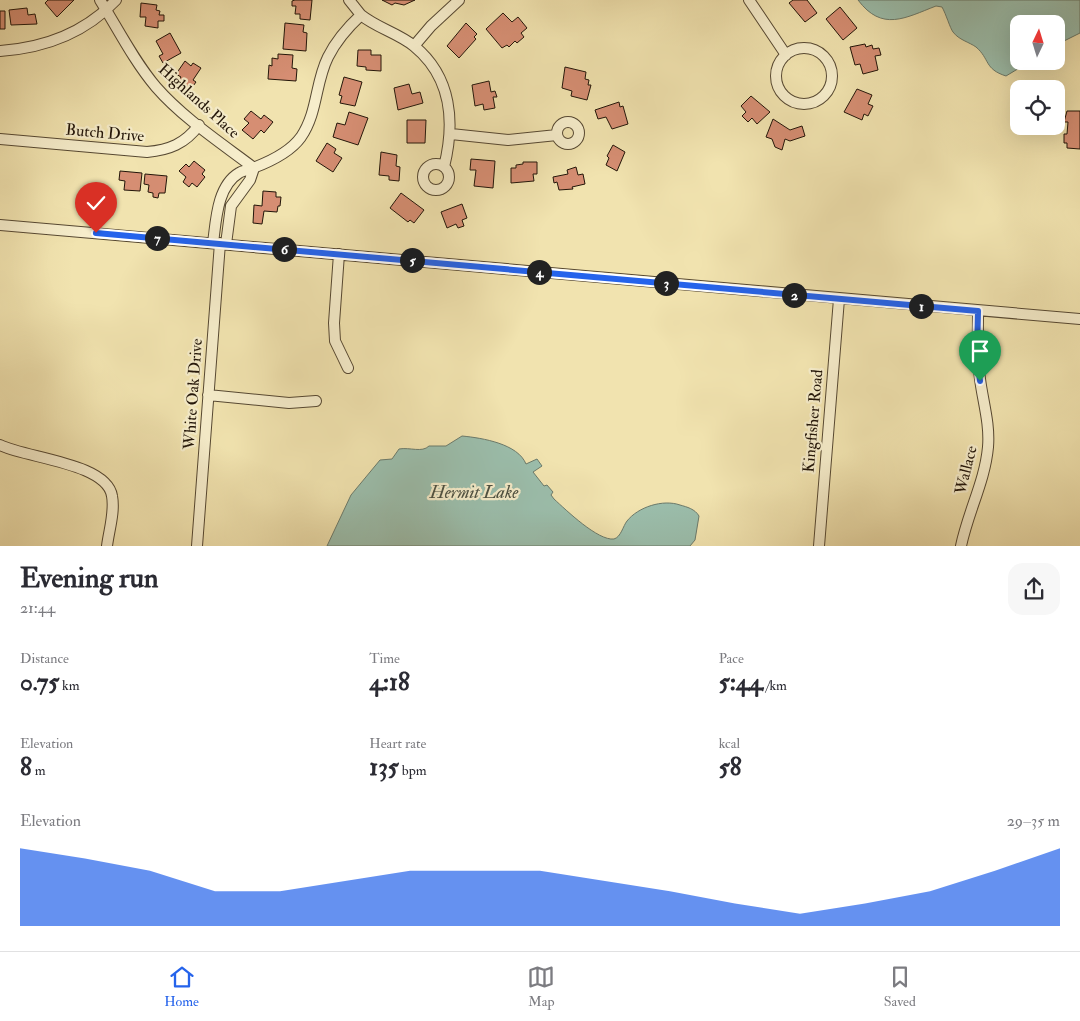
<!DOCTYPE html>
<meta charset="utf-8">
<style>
body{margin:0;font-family:"IM FELL Double Pica",serif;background:#f7f7f7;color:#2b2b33;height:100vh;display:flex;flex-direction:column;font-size:19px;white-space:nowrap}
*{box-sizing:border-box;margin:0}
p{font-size:16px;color:#7c7c81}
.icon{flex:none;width:28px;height:28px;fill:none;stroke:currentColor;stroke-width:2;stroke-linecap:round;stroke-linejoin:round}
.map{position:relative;height:546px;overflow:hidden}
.side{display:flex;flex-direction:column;background:#fff;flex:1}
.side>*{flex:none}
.needle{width:32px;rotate:4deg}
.tools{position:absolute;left:1010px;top:15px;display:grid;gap:10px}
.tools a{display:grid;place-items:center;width:55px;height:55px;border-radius:10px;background:#fff;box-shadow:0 5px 20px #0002;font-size:25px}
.pin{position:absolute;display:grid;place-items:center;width:42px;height:42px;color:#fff;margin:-51px -21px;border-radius:50% 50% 50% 0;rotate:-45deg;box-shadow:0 0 5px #0007}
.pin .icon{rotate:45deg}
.km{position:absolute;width:25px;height:25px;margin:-12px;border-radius:50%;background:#222;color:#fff;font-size:14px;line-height:25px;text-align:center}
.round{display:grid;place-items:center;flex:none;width:52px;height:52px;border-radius:15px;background:#f7f7f7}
.headline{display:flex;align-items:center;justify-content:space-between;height:85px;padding:0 20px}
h1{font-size:28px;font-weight:800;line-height:38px}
.stats{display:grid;grid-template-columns:repeat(3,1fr);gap:8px;height:85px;padding:5px 20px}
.stats div{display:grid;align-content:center}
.stats b{font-size:25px;font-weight:800}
.stats small{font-size:14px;font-weight:400}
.stats p{font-size:14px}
.chart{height:140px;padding:10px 20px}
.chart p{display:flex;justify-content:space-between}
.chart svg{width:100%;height:90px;margin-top:5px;fill:#2563eb;opacity:.7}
.dock{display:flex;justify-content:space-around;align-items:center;height:70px;border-top:1px solid #e1e1e2;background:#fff;font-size:14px;color:#7c7c81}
.dock a{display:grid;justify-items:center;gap:2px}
.dock .active{color:#2563eb}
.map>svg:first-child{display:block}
</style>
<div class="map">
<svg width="1080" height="546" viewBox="0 0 1080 546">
<rect width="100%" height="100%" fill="#f1e3af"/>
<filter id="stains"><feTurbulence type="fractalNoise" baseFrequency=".004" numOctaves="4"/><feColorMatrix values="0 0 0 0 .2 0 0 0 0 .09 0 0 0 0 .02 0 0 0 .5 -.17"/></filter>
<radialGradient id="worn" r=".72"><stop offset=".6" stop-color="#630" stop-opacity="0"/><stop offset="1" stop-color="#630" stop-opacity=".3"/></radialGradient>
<path fill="#9bbeac" stroke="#6b7a6b" d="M858 0H1080V33L1056 45V24H1019V61H1031L1006 76C984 69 990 59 976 47 969 42 959 40 953 32 950 28 946 14 942 7L936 6C905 18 882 32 858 0Z
M462 436C483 438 518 444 526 464L537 459 542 466 533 472 544 486 547 485 553 492 551 495 554 499C566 510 598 541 614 539 621 537 623 526 627 521 638 507 663 499 680 505 687 507 695 509 699 516L695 540 690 546H327L351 495 380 460 392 459 399 449C410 447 422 453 429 446H446Z"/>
<path fill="#d68e73" stroke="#221509" d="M48 0H74L57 17 45 3Z
M295 0H312L310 20 300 19V14H295L296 6H292V1Z
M382 0H415L404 5 395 3 392 5Z
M793 0H807L817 13 805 22 789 3Z
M141 3 157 5 156 10 160 11 159 15H164V21H158V28L145 26 146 17H140Z
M840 7 857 28 843 40 826 19Z
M27 8 28 15 35 14 37 24 11 25 9 10Z
M0 11H5V29H0Z
M503 13 512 22 518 17 527 28 521 33 524 37 517 43 515 41 509 47 507 45 502 48 486 29Z
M285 23 304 25 303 32 307 33 306 51 283 49Z
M466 23 477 34 474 37 476 39 459 58 447 46Z
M170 33 181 53 163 63 159 56 163 54 156 41Z
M865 44 866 47 872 45 873 49 879 48 881 55 875 56 878 70 863 74 860 64 855 65 850 47Z
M358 50H371V55H381V71L366 70V67L357 66Z
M278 54 293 55 292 68 297 69 296 81 268 79 269 65 272 66V58L278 59Z
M185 61 191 66 193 63 201 68 193 80 196 82 191 89 179 80 181 77 176 74Z
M565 67 586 72 585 79 589 80 588 85H591L587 100 571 96 572 91 562 88Z
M344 77 362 82 355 106 340 103 342 96 339 95Z
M489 81 491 92 495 91 497 97H493L495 108 484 110 483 104 475 106 472 85Z
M409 84 412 94 420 92 423 103 398 110 394 88Z
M857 89 872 95 868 104 873 106 868 116 864 114 862 120 844 112Z
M751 96 770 112 757 124 752 118 748 122 742 116 746 112 741 106Z
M619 102 620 107 623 106 628 124 612 129 606 117 598 119 595 110Z
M251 111 261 119 264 115 273 122 264 133 261 130 253 139 242 130 249 123 244 119Z
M1067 111H1080V149L1067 148V143H1064V134H1067L1068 122H1064Z
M349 112 368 118 358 145 333 137 337 123 345 125Z
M773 119 790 130 802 126 805 136 790 141 785 139 782 150 775 147 772 139 766 137Z
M407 120H426L425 143H407Z
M327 143 336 149 334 153 342 158 333 172 316 161Z
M613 145 625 152 617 171 606 165 609 158 607 156Z
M381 152 397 155 396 166 400 167 399 181 389 180V176L379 175Z
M471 159 495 161 493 188 474 186 476 170H470Z
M194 161 205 170 202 174 205 177 197 187 192 183 189 187 183 182 186 177 179 171 186 164 189 167Z
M523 162H537V174H533L534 181 511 183V168H516V165L523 164Z
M576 167 578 175 583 174 585 184 572 187 573 189 559 190 557 182 554 183 553 177 568 174 567 170Z
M120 171 142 173 140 191 124 190 125 181 119 180Z
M145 174 167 176 165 193H159L158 198 153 197V193L148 192 149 185 144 184Z
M263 191 276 192V197H281L280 206H278L277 212 264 211 262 224 253 223 254 205 262 206Z
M401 193 424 210 414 223 410 220 408 222 390 208Z
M462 204 467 218 462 220 464 226 458 228 456 224 447 228 441 212Z"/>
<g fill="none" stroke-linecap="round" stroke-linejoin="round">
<defs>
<path id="minor" d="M100 0C118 29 134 61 156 87 183 118 221 143 254 168
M749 0 786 55
M361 15C377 28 398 33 414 46 452 77 455 123 444 167
M414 46 431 26 459 0
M776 76a28 28 0 1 1 56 0a28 28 0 1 1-56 0Z
M0 51C44 48 85 33 116 0
M557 133a11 11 0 1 1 22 0a11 11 0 1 1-22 0Z
M451 134 508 140 557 135
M0 139 147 152C169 150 185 144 199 125
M423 177a13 13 0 1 1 26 0a13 13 0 1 1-26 0Z
M0 225 1080 319
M213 243C216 221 217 186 239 173 243 170 249 170 253 168 269 162 291 151 301 137 318 112 315 83 328 57 336 41 348 27 361 15L349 0
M226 244 231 206 250 180 254 168
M339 254 334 323 335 341 348 368
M208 395 289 403 316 401
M0 445C26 458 107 463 112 496 115 512 109 530 107 546
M197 546 220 243
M819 546 839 299
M961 546C968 512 985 481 988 447 990 424 983 402 980 379 977 356 978 334 978 311"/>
</defs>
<use href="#minor" stroke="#564832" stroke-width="12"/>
<use href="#minor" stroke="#f6edcb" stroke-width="10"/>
</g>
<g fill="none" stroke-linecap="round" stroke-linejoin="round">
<defs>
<path id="route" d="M96 233 978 311 977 356 980 381"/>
</defs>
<use href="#route" stroke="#fff" stroke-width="10"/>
<use href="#route" stroke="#2563eb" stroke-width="6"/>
</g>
<g text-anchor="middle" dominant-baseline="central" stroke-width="4.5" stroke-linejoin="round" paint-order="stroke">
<g font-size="16" fill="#221509" stroke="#f6edcb">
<text transform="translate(199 101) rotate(42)">Highlands Place</text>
<text transform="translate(105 133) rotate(5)">Butch Drive</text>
<text transform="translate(193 394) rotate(-86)">White Oak Drive</text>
<text transform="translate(813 421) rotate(-85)">Kingfisher Road</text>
<text transform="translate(966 470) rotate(-76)">Wallace</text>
</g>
<g font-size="18" font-style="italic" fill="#4c5042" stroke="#f6edcb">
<text x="474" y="492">Hermit Lake</text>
</g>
</g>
<rect width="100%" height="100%" filter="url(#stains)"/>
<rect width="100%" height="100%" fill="url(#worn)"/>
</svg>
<div class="tools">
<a><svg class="needle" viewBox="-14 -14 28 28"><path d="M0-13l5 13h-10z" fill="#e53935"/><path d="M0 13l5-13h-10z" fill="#7c7c81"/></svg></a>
<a><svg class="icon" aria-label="locate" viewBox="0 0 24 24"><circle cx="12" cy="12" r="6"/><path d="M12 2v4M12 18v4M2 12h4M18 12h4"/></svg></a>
</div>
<div class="pin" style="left:980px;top:381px;background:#1e9e55"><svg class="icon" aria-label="arrive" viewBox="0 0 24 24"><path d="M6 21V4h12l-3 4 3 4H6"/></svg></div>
<div class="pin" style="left:96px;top:233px;background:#d93025"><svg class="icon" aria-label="check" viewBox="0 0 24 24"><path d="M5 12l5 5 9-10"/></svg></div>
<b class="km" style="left:921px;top:306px">1</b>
<b class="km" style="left:794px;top:295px">2</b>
<b class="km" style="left:666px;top:283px">3</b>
<b class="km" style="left:539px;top:272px">4</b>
<b class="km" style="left:412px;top:260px">5</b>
<b class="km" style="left:284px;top:249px">6</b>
<b class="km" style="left:157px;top:238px">7</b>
</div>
<section class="side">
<div class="headline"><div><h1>Evening run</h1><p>21:44</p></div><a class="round"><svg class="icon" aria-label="share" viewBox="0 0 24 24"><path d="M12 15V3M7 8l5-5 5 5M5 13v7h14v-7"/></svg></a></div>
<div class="stats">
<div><p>Distance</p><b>0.75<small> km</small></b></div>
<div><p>Time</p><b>4:18</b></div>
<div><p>Pace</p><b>5:44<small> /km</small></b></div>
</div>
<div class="stats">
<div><p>Elevation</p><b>8<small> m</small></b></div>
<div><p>Heart rate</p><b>135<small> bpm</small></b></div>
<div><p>kcal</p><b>58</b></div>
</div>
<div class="chart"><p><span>Elevation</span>29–35 m</p>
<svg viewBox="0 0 160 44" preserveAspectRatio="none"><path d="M0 44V6L10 11L20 17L30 27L40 27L50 22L60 17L70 17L80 17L90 22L100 27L110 33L120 38L130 33L140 27L150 17L160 6V44z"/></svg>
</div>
</section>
<nav class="dock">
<a class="active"><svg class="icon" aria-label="home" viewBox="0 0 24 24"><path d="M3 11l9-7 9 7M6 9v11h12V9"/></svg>Home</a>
<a><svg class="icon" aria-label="map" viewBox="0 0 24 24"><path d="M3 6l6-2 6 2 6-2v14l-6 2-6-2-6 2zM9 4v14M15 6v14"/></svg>Map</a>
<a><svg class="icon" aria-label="saved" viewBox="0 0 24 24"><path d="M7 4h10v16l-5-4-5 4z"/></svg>Saved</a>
</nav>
